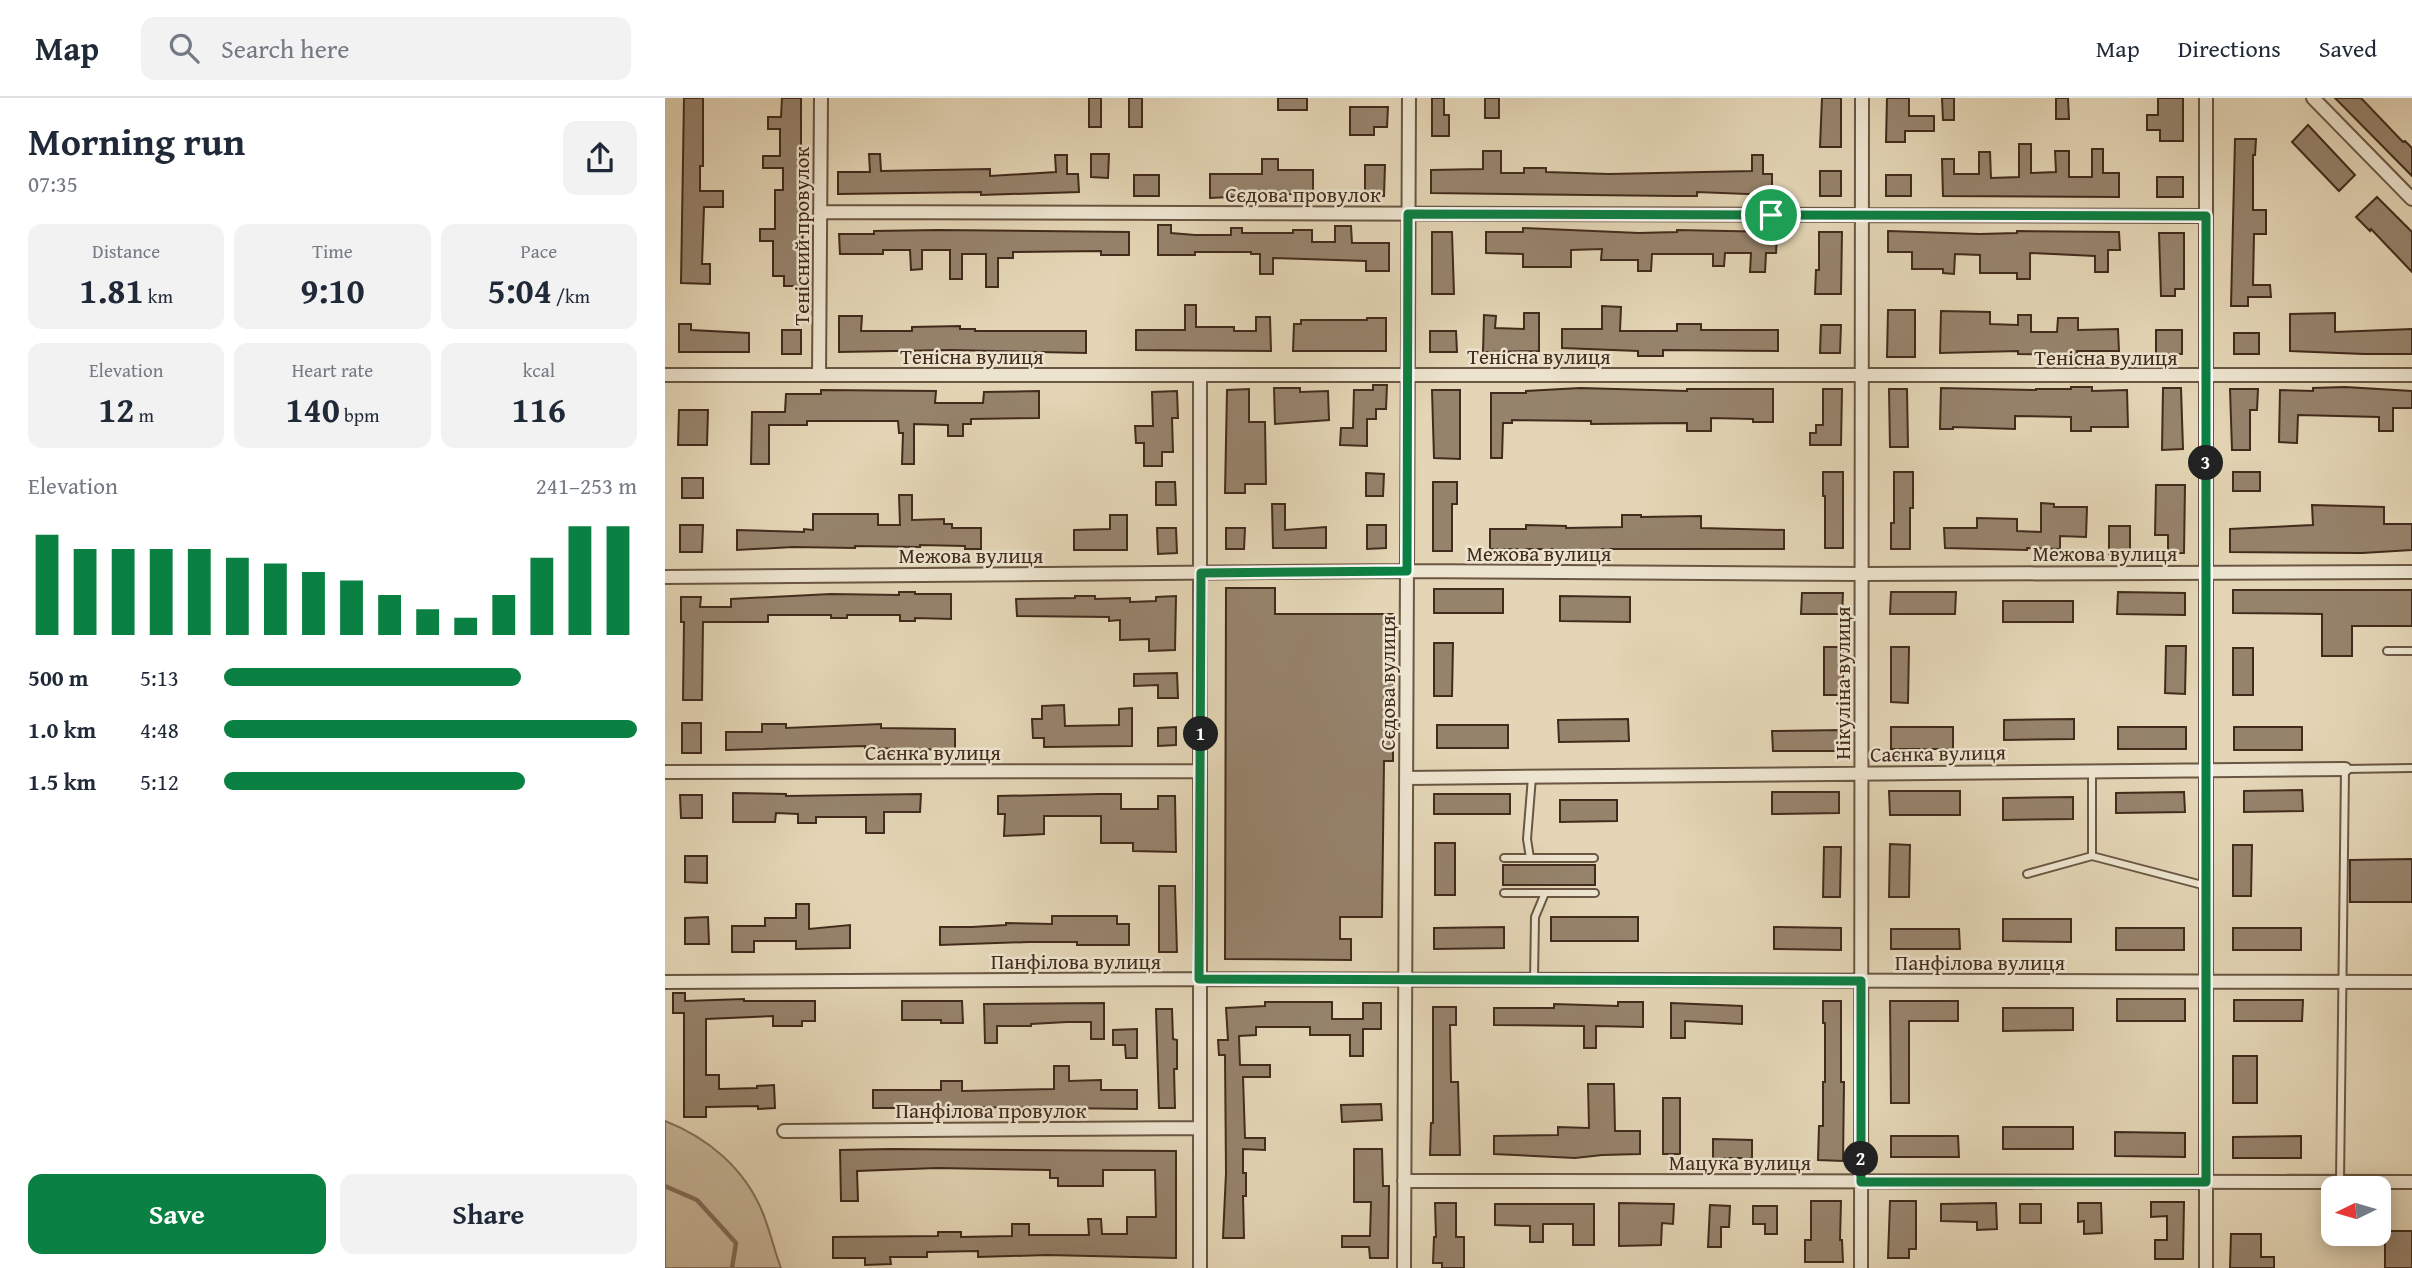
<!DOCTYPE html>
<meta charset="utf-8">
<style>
body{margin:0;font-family:"Gentium Book Plus",serif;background:#f2f2f3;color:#1f2937;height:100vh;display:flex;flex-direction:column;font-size:26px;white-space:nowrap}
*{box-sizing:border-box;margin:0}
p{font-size:23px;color:#747a83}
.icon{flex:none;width:38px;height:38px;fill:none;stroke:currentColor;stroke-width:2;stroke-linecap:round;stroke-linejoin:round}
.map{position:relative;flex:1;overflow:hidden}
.side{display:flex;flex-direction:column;background:#fff;width:665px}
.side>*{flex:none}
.needle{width:46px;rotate:265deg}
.controls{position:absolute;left:1656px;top:1078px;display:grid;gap:14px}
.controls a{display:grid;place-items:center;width:70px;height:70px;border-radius:14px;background:#fff;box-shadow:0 4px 18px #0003;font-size:35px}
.pin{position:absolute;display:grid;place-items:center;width:60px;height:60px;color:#fff;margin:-30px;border:4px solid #fff;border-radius:50%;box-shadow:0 2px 7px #0007}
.km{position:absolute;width:35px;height:35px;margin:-18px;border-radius:50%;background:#222;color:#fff;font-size:19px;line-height:35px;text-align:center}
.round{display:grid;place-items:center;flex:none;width:74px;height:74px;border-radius:14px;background:#f2f2f3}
.headline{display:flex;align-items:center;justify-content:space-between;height:119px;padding:0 28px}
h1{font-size:38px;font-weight:600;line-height:52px}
.figures{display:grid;grid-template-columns:repeat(3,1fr);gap:10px;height:119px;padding:7px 28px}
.figures div{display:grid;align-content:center;border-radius:14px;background:#f2f2f3;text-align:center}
.figures b{font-size:35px;font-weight:600}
.figures small{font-size:19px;font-weight:400}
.figures p{font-size:19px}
.chart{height:196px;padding:14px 28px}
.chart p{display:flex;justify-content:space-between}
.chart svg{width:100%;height:126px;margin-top:7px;stroke:#0b8043;stroke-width:6}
.primary-button{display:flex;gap:14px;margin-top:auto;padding:14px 28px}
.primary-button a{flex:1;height:80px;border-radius:14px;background:#0b8043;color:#fff;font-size:28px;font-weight:600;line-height:80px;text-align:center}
.primary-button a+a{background:#f2f2f3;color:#1f2937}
ul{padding:0 28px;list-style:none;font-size:23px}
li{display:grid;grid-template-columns:112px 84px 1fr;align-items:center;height:52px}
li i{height:18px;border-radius:9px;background:#0b8043}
header{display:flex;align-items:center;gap:42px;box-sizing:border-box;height:98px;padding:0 35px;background:#fff;border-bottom:2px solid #e0e1e3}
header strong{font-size:33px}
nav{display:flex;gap:38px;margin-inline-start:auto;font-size:24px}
.search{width:490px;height:63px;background:#f2f2f3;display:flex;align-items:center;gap:18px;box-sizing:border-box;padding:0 24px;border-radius:14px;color:#747a83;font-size:26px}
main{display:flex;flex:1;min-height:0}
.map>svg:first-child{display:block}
</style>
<header>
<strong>Map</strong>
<div class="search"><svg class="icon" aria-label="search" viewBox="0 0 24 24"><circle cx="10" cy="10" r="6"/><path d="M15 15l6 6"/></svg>Search here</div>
<nav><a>Map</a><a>Directions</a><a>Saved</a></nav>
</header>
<main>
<section class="side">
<div class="headline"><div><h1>Morning run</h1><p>07:35</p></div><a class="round"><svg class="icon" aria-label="share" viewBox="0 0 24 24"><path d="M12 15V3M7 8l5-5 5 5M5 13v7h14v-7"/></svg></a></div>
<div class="figures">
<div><p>Distance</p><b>1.81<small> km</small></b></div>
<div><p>Time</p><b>9:10</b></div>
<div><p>Pace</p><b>5:04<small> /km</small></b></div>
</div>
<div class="figures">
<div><p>Elevation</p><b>12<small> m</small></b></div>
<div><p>Heart rate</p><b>140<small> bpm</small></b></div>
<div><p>kcal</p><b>116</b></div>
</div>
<div class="chart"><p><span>Elevation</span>241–253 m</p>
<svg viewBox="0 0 160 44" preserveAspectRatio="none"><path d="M5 44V9M15 44V14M25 44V14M35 44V14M45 44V14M55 44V17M65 44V19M75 44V22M85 44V25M95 44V30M105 44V35M115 44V38M125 44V30M135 44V17M145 44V6M155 44V6"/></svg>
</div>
<ul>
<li><b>500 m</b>5:13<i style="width:72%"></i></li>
<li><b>1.0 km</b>4:48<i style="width:100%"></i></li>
<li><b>1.5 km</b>5:12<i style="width:73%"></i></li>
</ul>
<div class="primary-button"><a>Save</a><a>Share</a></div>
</section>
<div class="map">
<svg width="1747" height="1170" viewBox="0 0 1747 1170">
<rect width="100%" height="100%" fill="#e3d5b5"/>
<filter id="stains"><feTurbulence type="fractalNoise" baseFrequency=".00286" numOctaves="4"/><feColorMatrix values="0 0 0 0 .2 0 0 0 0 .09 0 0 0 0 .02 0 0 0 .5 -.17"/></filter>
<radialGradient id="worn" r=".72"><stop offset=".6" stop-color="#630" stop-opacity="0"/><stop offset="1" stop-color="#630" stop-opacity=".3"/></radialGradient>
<path fill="#c8b89b" stroke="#85725c" stroke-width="2" d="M0 1023C43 1040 79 1070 97 1113 105 1132 109 1152 116 1170H0Z"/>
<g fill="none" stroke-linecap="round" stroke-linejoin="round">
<path stroke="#826e59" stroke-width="4.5" d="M0 1088 32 1102 71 1145 67 1170"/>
</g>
<path fill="#96836c" stroke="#422b1c" stroke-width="2" d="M19 0H38V68H35V93H58V109H39L37 166H45V186L16 185Z
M117 0H136V131H138L135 188H119V178H108V143H95V131H110V92H118V70H98V58H115V31H103V19H116Z
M424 0H436V29H424Z
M464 0H477V29H464Z
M613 0H642V12H613Z
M767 0H779V17H784V38H767Z
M820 0H834V20H820Z
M1157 0H1176V49H1155Z
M1222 0H1244V18H1269V33H1240V44H1221Z
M1277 0H1289V22H1278Z
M1391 0H1403L1404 21H1391Z
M1493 0H1518V43H1495V32H1482V17H1493Z
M1670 0H1696L1738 44 1740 43 1747 50V78Z
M685 9H723L722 29H709V37H685Z
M1643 27 1690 77 1674 93 1627 44Z
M1570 41H1591L1590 57H1588V112H1601V136H1589L1588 187H1605L1606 199H1583V208H1566Z
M1354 46H1366V75L1391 74 1390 53H1404V79H1427V51H1438V75H1454V99L1278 98 1277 61H1289V76H1314V54H1325L1326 80 1354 79Z
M818 53H836V75H859V70H881V74L944 76 1087 73V57H1098V76H1107V97L1032 94V98H1010L766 95V72L818 71Z
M204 56H215L216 73 325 71V78L391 74 390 57H402V76H413L414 94 316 97V94L173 96V74H205Z
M426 56H444L443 80 426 79Z
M597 61H613V72H648V95L545 100V76H597Z
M700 67H720L719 98H700Z
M1155 73H1176V98H1155Z
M469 77H494V98H469Z
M1221 77H1246V98H1221Z
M1492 79H1518V99H1492Z
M1712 99 1747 134V174L1706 131 1705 133 1691 119Z
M493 127H506V135L530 137H566V130H577V135H628V132H647V144H670V128H686L687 145H724V173H701V163L608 160V176H595V156H586V154H530V157H493Z
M858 130 974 135 1012 134V132L1112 134 1111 155H1101L1100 174H1085L1086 155H1060L1059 168H1048V156H987L986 173H973V162H936L937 151 906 152V169H858V156L821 155V134H858Z
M273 132 464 134V157H436V153L348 154V160H333V189H321V156H297V181H285V152H257V171L246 172 245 152H218V156H175L174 136H209V133Z
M1223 133 1315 136 1352 135V133L1454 134 1455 152H1443V174H1430V158L1365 155V181H1352V175H1315V157L1290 156 1289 176 1278 175V171H1247V154H1223Z
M767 134H787L789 196H767Z
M1154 134H1177L1176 196H1150L1151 172H1154Z
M1494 135H1519V191H1510V198H1496Z
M520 207H531V229H569V233H591V219H605L606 253 471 252V232H520Z
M937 208 956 209 955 233H1012V226H1036V232H1113V253L998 252V258H973V253L897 250V231H937Z
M1223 212H1250V259H1222Z
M1276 213 1325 214V226L1353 227V217H1366V234H1392L1393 220H1413V232L1453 231 1454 253H1412V257L1353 256V253L1275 255Z
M859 215H874V253L818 254 819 217 831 218 830 230 859 231Z
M1670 215V234L1747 231V256H1699L1625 253V216Z
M174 218H197L196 233H247V229L295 228V231H310V233H421V255L285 252 174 254Z
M702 220H721V253H628L629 226H636V222H702Z
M14 226H26V232L84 235V254H14Z
M1156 227H1176L1175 255H1155Z
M117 232H136V256H117Z
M1491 232H1517V256H1491Z
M765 233H791L792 254H765Z
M1569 235H1594V256H1569Z
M708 287H722L721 311H711V321H702V348L675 347 676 330H688L689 292H708Z
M1406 289H1427V293L1462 292 1463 329H1426V333H1406V319L1350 318V331L1288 329V331H1275L1276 290 1371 292V291H1406Z
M1680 289 1747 293V310H1728V333H1714V319L1633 317 1632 345 1614 344 1615 292 1648 293V290Z
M609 290H635V294L663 293 664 322 610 326Z
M915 290 1022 293V291H1108V324H1088V321L1046 320V333H1022V325L926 326V323L847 322V325H838L837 360H826V295H861V293Z
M1498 290H1516L1518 351 1497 352Z
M584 291V324H600L601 386H580V395H560L562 292Z
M1158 291H1177L1176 347H1145V335H1151V327H1158Z
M1224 291H1242L1243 349H1225Z
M1565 291H1593L1592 312H1585V352H1567Z
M156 292 271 293 270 305H318L319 294 374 293V320L306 321V326H298V338H283V327L249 326V366H237L238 335H234L233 323H142V327H104V366H86L87 314H120L121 296H156Z
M767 292H795V361L769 360Z
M512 293 513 320H507L508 354H497V368H479V345H471L470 328H488L487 294Z
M14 312H43L42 347H13Z
M1158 374H1178V450H1160V398H1158Z
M1229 374H1248V410H1245V451H1226V425H1229Z
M1568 374H1595V393H1568Z
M701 375 719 376 718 398H701Z
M17 380H38V400H17Z
M491 384H510L511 407H491Z
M768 384H792V406H787V453H768Z
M1491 387H1520L1519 455H1503V437H1490Z
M234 397H247V422L279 421V426H287V430H316V451H300V448L255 447V449L190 448V450L128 449 72 452V432L139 434V431L148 432V416H213V427H235Z
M1376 405 1389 406V409H1422L1421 439 1395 438V451L1362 450V452L1280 450 1279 430H1312V420L1352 421V433L1376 434Z
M607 406H620V432L661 429V450H608Z
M1647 407 1719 409V426H1747V452L1697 455 1565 454V431L1648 427Z
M445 417H462V452H409V432L445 431Z
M957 417H976V419L1036 418V430L1119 432V451H825V431H861V427L901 428V430L957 429Z
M15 427H38L37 454H15Z
M702 427H721V450L702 451Z
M1444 428H1465V456H1444Z
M492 430H511L512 455 493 456Z
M561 430H580L579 451H561Z
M561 490H610V516H728V663H719L717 819H675V841H686V862L560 861Z
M769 491H838V515H769Z
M1568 492H1747V528H1687V558H1657V516L1568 515Z
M234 494H250V496H286V521L250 520V523H235V517H182V520H166V517H103V524H38L37 602H18L19 524H16V499H36L35 509H66V501L166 496 234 497Z
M1226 494H1291L1290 516H1225Z
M1453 494 1520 495V517L1452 516Z
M1137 495H1178L1177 516H1136Z
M410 498H430V501L465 500V504L491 503V499L511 498 510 552 484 553V541L455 542V522L444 523V519L352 518 351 501 410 500Z
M895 498 965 499V524L895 523Z
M1338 503H1408V524H1338Z
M769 545H788L787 598H769Z
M1501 548H1521L1520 596 1500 595Z
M1159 549H1178V597H1159Z
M1226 549H1244L1243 605 1226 604Z
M1568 550H1588V597H1568Z
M512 575 513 600H493V587L469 588V576Z
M399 607 400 628 454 627V611L467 610V648L379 649V640H368L367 621H377V608Z
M963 621 964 643 894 644 893 622Z
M1409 621V641L1339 642V622Z
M17 625H36V655H17Z
M97 626H121V630L216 626V630L290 631V652L200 650V648L61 652V634H97Z
M772 627H843V650H772Z
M511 629V647L493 648V630Z
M1226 629H1288V651H1226Z
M1453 629H1521V651H1453Z
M1569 629H1637V652H1569Z
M1176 632 1177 653H1108L1107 633Z
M1637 692 1638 713 1579 714V693Z
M1224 693H1295V717H1225Z
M1107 694H1174V715L1107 716Z
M1519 694 1520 714 1451 715V695Z
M68 695 121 696V698L256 696 255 714H219V735H201V719H151V725H133V716L111 715 110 724H68Z
M435 696H456V711H493V698H510L511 754 468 753V745H436V718H379V736L339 738 340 716H333V698Z
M769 696H845V716H769Z
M15 697H37V720H16Z
M1408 699V721L1338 722V700Z
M895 702H952V723L895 724Z
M770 745H790V797H770Z
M1225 746 1245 747 1244 799H1224Z
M1568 747H1587L1586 798H1568Z
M1159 749H1176L1175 799H1158Z
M20 758H42V785L20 784Z
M1747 761V804H1685V762Z
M838 767H930V787H838Z
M494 788H510L512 854H494Z
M131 806H144V831L185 827V850L131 851V843H89V854H67V828H100V820H131Z
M387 818H452V826H464V847H412V844H364L275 847V829H307L341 827V825L387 826Z
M43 819 44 846H20V820Z
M886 819H973V843H886Z
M1338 821H1406V844L1338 843Z
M839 829V850L769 851V830Z
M1109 829 1176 830V852L1109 851Z
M1451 830H1519V852H1451Z
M1568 830H1636V852H1568Z
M1226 831H1294L1295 851H1226Z
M8 895H20V903L79 901V903H150V923H137V928H108V918L41 921V977H54V991L92 990V988L109 987 110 1010 93 1011V1008L41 1009V1019H19V915H8Z
M1452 901H1520V923H1452Z
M1569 902H1638L1637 923H1569Z
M237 903H297L298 925H276V922H237Z
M1158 903H1176V984H1179L1178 1063 1153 1062 1154 1028H1158V984H1160V925H1158Z
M1225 903H1293V923H1244V1005H1226Z
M600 904H667V921H698V905H716V931H698V958H685V937H645V929H591V937L574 938 575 967H605V979H578L580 1040H600V1052L578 1051V1075H581V1098H578L579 1140H558L561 1075 560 957H554L553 942H563L561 910 600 908Z
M953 904H978V929L931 928V950H919V928L829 927V910H889V906L953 908Z
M439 905V941H426V924H402L366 926V928H332V945H320L319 906Z
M1006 905 1077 908V926L1020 923V940H1006Z
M768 909H791V927H785L786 984H793L795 1057H765L766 1025H768Z
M1338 910H1408V932L1338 933Z
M491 911H507L508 941 512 942V971H509L510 1010H494Z
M472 931V960H461L460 947H448V932Z
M1568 958H1592V1005H1568Z
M389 968H404V983L436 982V992H472V1011L298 1009V1012L276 1013V1010H208V992H276V983H297V993L389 991Z
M923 986H949L950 1033H975V1056L937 1057 910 1060 829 1056V1038L893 1037V1029L924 1030Z
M998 1000H1015V1056H998Z
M716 1006 717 1022 677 1024 676 1007Z
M1338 1029H1408V1051H1338Z
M1450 1034 1520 1035V1059L1450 1058Z
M1226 1038H1293L1294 1059H1226Z
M1636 1038V1060H1568V1039Z
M1048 1041 1087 1042V1060H1048Z
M226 1051 511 1053V1160L382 1157 313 1159V1153L262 1154V1159H225L226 1166 200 1167V1160H168V1139L273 1138V1134H296V1139L347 1138V1126H364V1137H424L423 1121H436L437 1136H462V1119H491L490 1072H438V1088H393V1080H385V1072L272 1070 192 1073 193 1103H176L175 1052Z
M689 1051H717L718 1088H724L723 1160H705L704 1149H677V1138H705L706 1104H689Z
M1146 1103H1176L1175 1142H1177L1178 1164H1140V1142H1146Z
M1225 1103H1251V1151H1244V1160H1223Z
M1486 1104H1519L1518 1161H1490V1142H1502V1118L1486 1119Z
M770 1105H791V1139H799V1170H777V1165H768L769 1139H771Z
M954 1105 1009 1106 1008 1126 997 1125 996 1147 954 1148Z
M1331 1105 1332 1131 1312 1132V1124L1276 1123V1106Z
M1413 1105H1436L1437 1135 1419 1136V1123L1413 1124Z
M830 1106H929V1147H908V1126H878V1144H865V1128L830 1127Z
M1355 1106H1376V1125H1355Z
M1045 1107 1065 1108 1064 1129H1056V1149H1043Z
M1088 1108H1112V1136H1100V1126H1088Z
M1720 1133H1747V1170H1720Z
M1566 1136H1596V1159H1609V1170H1565Z"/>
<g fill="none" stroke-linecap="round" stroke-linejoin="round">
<defs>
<path id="service" d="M1722 553H1747
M1427 758V673
M839 760H929
M865 760 862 741 867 679
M1362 776 1427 758 1541 788
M839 795H930
M869 882 870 819 880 795
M1675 1084 1680 671 1747 670"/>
<path id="minor" d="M1541 0V1170
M1648 0 1747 101
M155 114 1541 118
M0 277H1747
M154 277 156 0
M0 479 742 473 1197 476 1747 474
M0 674 535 673
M741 680 1680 671
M0 884 534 881 1747 884
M119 1033 535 1030
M739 1083 1747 1084
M535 1170V278
M739 1170 744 0
M1196 1170 1197 0"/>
</defs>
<use href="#service" stroke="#6a5642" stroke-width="10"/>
<use href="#minor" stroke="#6a5642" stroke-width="16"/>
<use href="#service" stroke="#ede4cf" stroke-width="6"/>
<use href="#minor" stroke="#ede4cf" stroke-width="12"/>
</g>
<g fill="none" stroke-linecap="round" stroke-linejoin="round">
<defs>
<path id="route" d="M743 116 1541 118V1084H1196V883L534 881 536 475 742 473Z"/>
</defs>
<use href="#route" stroke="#fff" stroke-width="14"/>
<use href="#route" stroke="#0b8043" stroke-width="9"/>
</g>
<g text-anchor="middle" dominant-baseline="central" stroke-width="5" stroke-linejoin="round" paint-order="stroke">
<g font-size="21" fill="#422b1c" stroke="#ede4cf">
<text x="638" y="96">Сєдова провулок</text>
<text transform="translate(136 138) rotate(-90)">Тенісний провулок</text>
<text x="307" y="258">Тенісна вулиця</text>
<text x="874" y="258">Тенісна вулиця</text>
<text x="1441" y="259">Тенісна вулиця</text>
<text x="874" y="455">Межова вулиця</text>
<text x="1440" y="455">Межова вулиця</text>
<text x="306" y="457">Межова вулиця</text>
<text transform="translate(722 585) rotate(-90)">Сєдова вулиця</text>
<text transform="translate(1177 585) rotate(-90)">Нікуліна вулиця</text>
<text x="268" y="654">Саєнка вулиця</text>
<text transform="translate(1273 655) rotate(-1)">Саєнка вулиця</text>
<text x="411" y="863">Панфілова вулиця</text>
<text x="1315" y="864">Панфілова вулиця</text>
<text x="326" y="1012">Панфілова провулок</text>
<text x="1075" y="1064">Мацука вулиця</text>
</g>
</g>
<rect width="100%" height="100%" filter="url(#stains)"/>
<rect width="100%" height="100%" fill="url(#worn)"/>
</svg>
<div class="controls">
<a><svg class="needle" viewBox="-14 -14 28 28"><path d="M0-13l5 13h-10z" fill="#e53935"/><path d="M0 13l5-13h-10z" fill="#747a83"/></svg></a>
</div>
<div class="pin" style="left:1106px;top:117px;background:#1e9e55"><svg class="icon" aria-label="arrive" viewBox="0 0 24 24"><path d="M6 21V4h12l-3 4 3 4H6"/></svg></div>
<b class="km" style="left:536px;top:636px">1</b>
<b class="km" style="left:1196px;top:1061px">2</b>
<b class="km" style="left:1541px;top:365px">3</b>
</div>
</main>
